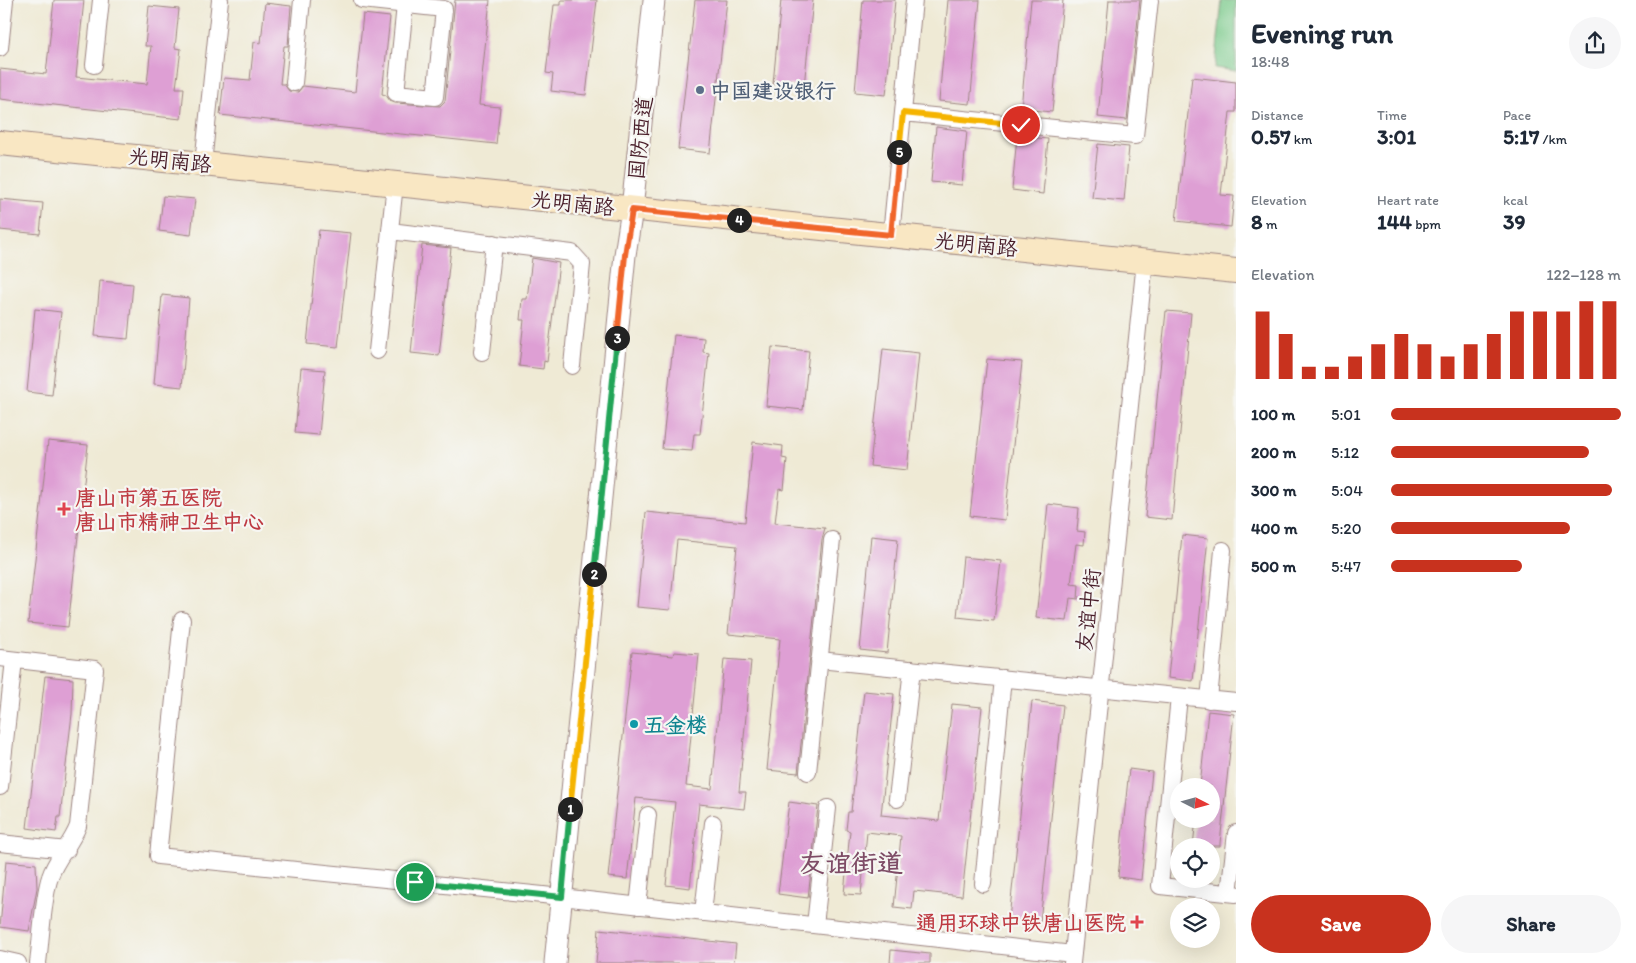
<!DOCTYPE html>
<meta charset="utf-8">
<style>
body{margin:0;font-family:Itim,"LXGW WenKai TC",sans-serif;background:#f6f6f7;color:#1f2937;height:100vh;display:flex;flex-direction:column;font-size:19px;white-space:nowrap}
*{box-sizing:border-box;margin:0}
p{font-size:16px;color:#747a83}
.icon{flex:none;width:28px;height:28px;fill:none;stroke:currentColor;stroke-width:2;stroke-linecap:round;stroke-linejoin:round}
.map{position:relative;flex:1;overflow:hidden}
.details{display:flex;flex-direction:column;background:#fff;width:400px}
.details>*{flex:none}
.needle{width:32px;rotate:96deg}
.fabs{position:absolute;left:1170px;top:778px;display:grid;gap:10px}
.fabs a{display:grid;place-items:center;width:50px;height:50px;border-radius:50%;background:#fff;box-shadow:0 5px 20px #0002;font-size:25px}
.pin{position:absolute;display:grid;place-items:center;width:42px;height:42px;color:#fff;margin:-21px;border:2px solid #fff;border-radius:50%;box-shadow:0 1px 5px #0007}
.km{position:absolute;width:25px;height:25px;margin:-12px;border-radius:50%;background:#222;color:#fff;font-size:14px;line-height:25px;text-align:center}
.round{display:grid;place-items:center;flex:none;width:52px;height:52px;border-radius:26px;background:#f6f6f7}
.head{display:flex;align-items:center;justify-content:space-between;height:85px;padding:0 15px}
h1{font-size:28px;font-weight:700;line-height:38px}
.metrics{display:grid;grid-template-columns:repeat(3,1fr);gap:8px;height:85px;padding:5px 15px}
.metrics div{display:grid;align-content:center}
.metrics b{font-size:21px;font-weight:700}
.metrics small{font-size:14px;font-weight:400}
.metrics p{font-size:14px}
.chart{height:140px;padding:10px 15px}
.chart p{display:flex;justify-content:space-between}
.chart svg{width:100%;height:90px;margin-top:5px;stroke:#c8321e;stroke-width:6}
.action{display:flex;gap:10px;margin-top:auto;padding:10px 15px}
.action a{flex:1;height:58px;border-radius:30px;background:#c8321e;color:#fff;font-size:20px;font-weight:700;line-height:58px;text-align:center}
.action a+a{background:#f6f6f7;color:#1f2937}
ul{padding:0 15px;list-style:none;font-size:16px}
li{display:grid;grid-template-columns:80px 60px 1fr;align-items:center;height:38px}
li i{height:12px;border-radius:6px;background:#c8321e}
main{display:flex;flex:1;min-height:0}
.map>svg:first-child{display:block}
</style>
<main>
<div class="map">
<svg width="1236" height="963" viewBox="0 0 1236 963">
<rect width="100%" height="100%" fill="#f6f6f2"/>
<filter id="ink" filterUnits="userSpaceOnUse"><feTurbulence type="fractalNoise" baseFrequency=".02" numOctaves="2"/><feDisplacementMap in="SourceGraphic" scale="10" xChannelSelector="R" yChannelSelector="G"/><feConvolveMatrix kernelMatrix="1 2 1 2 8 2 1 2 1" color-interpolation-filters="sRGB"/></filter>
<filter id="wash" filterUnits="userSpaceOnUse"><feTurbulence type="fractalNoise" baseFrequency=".0096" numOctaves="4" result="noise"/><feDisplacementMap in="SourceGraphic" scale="20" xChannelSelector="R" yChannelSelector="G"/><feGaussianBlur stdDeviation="1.12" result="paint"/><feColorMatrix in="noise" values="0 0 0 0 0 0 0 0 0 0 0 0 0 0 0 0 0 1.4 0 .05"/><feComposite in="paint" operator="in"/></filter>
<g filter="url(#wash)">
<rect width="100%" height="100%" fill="#efead5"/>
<path fill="#7aca8b" stroke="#62745b" d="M1222 0H1236V71L1215 68Z"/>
<g id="blocks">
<path fill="#de9fd4" d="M54 0H84L76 77 147 84 151 46H145L149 6 179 9 175 48 181 49 176 88H184L181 119 0 99V69L46 74Z
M455 0H490L479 105 500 107 496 144 220 115 224 78 250 80 254 42 261 43 265 3 291 6 288 46H284L280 84H284L289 91 298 92 303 86 355 92 363 14 390 17 382 94 386 95 390 101 395 103 440 106 445 101Z
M561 0H597L586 95 551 91 553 74 546 73 554 5H561Z
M695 0H727L710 153 678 149Z
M781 0H813L804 86 773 84Z
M863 0H895L886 95 855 92Z
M948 0H980L970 104 939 101Z
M1031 0H1063L1052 112 1021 109Z
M1109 0H1140L1127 120 1098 117Z
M1192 77 1236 82V112H1230L1221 195 1234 196 1231 227 1176 221Z
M936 127 967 131 962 185 931 182Z
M1017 136 1048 139 1043 194 1012 190Z
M1098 144 1129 147 1124 201 1092 198Z
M163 196 195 199 191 235 159 231Z
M0 199 43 203 40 234 0 230Z
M319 230 351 233 338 347 307 344Z
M422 245 451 248 439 356 411 353Z
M532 258 559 263 547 362 544 361 543 369 519 366 524 320H520L522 299H527Z
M100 281 133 284 128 339 95 336Z
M162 295 189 298 182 387 154 384Z
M35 309 61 312 52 395 27 392Z
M1166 311 1191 313 1172 520 1145 517Z
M674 335 704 338 703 352 709 353 700 434H694L692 451 662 449Z
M772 347 809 351 803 410 766 406Z
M883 349 919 353 907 470 870 466Z
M987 359 1022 362 1005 520 970 516Z
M301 368 325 370 319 435 295 433Z
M48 441 88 445 68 627 28 623Z
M753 442 783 446 782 458 787 459 784 490 779 489 775 523 825 528 822 539 798 773 767 770 780 639 728 634 737 546 677 540 670 610 637 607 646 512 745 522Z
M1048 504 1079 508 1077 531 1085 532 1084 545 1076 544 1071 584 1079 585 1078 599 1070 598 1067 621 1036 618Z
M1182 535 1208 538 1193 681 1168 678Z
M871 536 898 539 887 653 860 650Z
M963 557 1001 561 994 621 957 617Z
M632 652 673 656 674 652 699 654 686 786 712 789 724 659 751 661 739 792H746L744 809 699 804 690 888 666 885 675 802 636 798 627 879 608 877Z
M45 676 73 679 72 714 60 817H58L56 832 27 828Z
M864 691 894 694 881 815 939 821 952 704 982 707 962 896 914 891 912 909 894 907 901 836 867 832 861 895 844 894 850 831 846 830 848 812H851Z
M1032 701 1063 705 1040 922 1009 919Z
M1208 711 1234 714 1220 843V846H1193L1196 819H1211V786H1200Z
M1129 769 1152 772 1141 880 1118 877Z
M789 802 818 806 808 898 778 894Z
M6 861 36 864 37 888 29 931 0 927Z
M599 929 736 944 734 963H596Z
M891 950 930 954V963H890Z"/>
</g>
</g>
<g filter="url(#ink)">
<use href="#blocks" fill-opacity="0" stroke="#9c8480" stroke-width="1"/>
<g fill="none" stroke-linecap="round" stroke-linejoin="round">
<defs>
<path id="minor" d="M362 0 444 9 435 97 396 93 405 5V0
M0 48 5 0
M94 65 101 0
M294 83 302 0
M903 113 1135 136 1150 0
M203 164 220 0
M390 231 572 253 582 264 572 366
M891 235 914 0
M377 351 395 184
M482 352 494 243
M182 620 158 856 543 895 1073 954
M0 658 95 669 78 826C71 845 56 858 50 877 43 897 41 940 38 963
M819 660 1236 702
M1179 697 1160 886 1236 894
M1209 700 1223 550
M808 772 832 540
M0 787 14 660
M897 799 912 669
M0 843 67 850
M983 884 1003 678
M1229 893 1236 833
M638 906 648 815
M703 913 713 823
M815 925 828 808
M0 959 18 963
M1072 963 1145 261"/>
<path id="tertiary" d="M555 963 625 255 632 209 654 0"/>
<path id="secondary" d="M0 143 1236 271"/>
</defs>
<use href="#minor" stroke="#9c8480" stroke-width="18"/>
<use href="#tertiary" stroke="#9c8480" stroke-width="23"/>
<use href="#secondary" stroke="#9c8480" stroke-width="26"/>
<use href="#minor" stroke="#fff" stroke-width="16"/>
<use href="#tertiary" stroke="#fff" stroke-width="21"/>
<use href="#secondary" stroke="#f9e7c3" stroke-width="24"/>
</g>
</g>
<g fill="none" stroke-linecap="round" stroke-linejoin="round" filter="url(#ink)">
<defs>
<path id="split-1" d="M415 882 562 897 570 809"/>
<path id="split-2" d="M570 809 594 574"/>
<path id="split-3" d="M594 574 617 338"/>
<path id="split-4" d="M617 338 625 255 632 210 739 220"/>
<path id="split-5" d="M739 220 891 235 899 152"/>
<path id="split-6" d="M899 152 903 113 1021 125"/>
</defs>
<use href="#split-1" stroke="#fff" stroke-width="10"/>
<use href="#split-2" stroke="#fff" stroke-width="10"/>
<use href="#split-3" stroke="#fff" stroke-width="10"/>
<use href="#split-4" stroke="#fff" stroke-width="10"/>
<use href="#split-5" stroke="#fff" stroke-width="10"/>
<use href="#split-6" stroke="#fff" stroke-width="10"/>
<use href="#split-1" stroke="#22a559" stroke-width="6"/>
<use href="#split-2" stroke="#f5b400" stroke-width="6"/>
<use href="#split-3" stroke="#22a559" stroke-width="6"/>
<use href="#split-4" stroke="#f0652b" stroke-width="6"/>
<use href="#split-5" stroke="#f0652b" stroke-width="6"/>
<use href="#split-6" stroke="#f5b400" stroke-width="6"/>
</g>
<circle fill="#5c6f8a" stroke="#f6f6f2" stroke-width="2" cx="700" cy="90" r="5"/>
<g fill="#e0444e" stroke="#f6f6f2" stroke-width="2">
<path d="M61.5 501.5h5v5h5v5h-5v5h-5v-5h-5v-5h5z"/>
<path d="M1134.5 914.5h5v5h5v5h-5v5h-5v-5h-5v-5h5z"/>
</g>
<circle fill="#0f9aa8" stroke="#f6f6f2" stroke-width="2" cx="634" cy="724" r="5"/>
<g text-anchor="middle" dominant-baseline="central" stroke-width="4.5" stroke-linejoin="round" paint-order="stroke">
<g font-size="21" font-weight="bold" fill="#4e5e75" stroke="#f6f6f2" text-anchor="start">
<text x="710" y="90">中国建设银行</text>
</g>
<g font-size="21" fill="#4a1f2b" stroke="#f6f6f2">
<text transform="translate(640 138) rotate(-84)">国防西道</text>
<text transform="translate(170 160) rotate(6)">光明南路</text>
<text transform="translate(573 203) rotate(6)">光明南路</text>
<text transform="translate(976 244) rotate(6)">光明南路</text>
<text transform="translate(1088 610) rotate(-84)">友谊中街</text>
</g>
<g font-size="21" font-weight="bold" fill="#be3a42" stroke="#f6f6f2" text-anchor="start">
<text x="75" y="497">唐山市第五医院<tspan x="75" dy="24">唐山市精神卫生中心</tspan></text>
<text x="1126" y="922" text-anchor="end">通用环球中铁唐山医院</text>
</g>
<g font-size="21" font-weight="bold" fill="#0d838f" stroke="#f6f6f2" text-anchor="start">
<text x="644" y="724">五金楼</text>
</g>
<g font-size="26" font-weight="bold" fill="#7e4c66" stroke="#f6f6f2">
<text x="851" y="863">友谊街道</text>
</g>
</g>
</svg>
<div class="fabs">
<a><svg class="needle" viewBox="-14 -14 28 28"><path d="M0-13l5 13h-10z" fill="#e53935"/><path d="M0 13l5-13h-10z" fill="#747a83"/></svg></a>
<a><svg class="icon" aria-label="locate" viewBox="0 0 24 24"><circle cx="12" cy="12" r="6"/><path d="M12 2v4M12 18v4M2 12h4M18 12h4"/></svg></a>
<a><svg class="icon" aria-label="layers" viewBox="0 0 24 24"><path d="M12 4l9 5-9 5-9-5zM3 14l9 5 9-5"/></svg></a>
</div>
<div class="pin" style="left:415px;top:882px;background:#1e9e55"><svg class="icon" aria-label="arrive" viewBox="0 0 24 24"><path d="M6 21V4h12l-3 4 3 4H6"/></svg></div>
<div class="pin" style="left:1021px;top:125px;background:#d93025"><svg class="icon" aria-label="check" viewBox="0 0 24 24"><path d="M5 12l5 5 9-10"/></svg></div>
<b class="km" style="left:570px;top:809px">1</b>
<b class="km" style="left:594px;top:574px">2</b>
<b class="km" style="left:617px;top:338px">3</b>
<b class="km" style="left:739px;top:220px">4</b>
<b class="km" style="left:899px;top:152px">5</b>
</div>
<section class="details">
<div class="head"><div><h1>Evening run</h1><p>18:48</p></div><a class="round"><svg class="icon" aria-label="share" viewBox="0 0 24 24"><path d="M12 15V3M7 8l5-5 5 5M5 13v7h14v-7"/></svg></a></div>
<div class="metrics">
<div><p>Distance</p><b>0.57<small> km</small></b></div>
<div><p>Time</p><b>3:01</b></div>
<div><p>Pace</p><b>5:17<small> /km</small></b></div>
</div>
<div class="metrics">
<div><p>Elevation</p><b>8<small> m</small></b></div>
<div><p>Heart rate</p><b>144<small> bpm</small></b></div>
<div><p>kcal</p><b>39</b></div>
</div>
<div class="chart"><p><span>Elevation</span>122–128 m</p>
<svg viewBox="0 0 160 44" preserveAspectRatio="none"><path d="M5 44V11M15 44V22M25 44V38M35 44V38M45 44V33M55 44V27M65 44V22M75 44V27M85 44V33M95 44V27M105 44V22M115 44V11M125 44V11M135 44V11M145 44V6M155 44V6"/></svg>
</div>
<ul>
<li><b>100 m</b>5:01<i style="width:100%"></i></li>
<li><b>200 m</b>5:12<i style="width:86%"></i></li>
<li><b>300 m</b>5:04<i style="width:96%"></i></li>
<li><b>400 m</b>5:20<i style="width:78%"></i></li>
<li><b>500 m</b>5:47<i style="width:57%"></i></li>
</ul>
<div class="action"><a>Save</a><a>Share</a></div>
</section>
</main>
